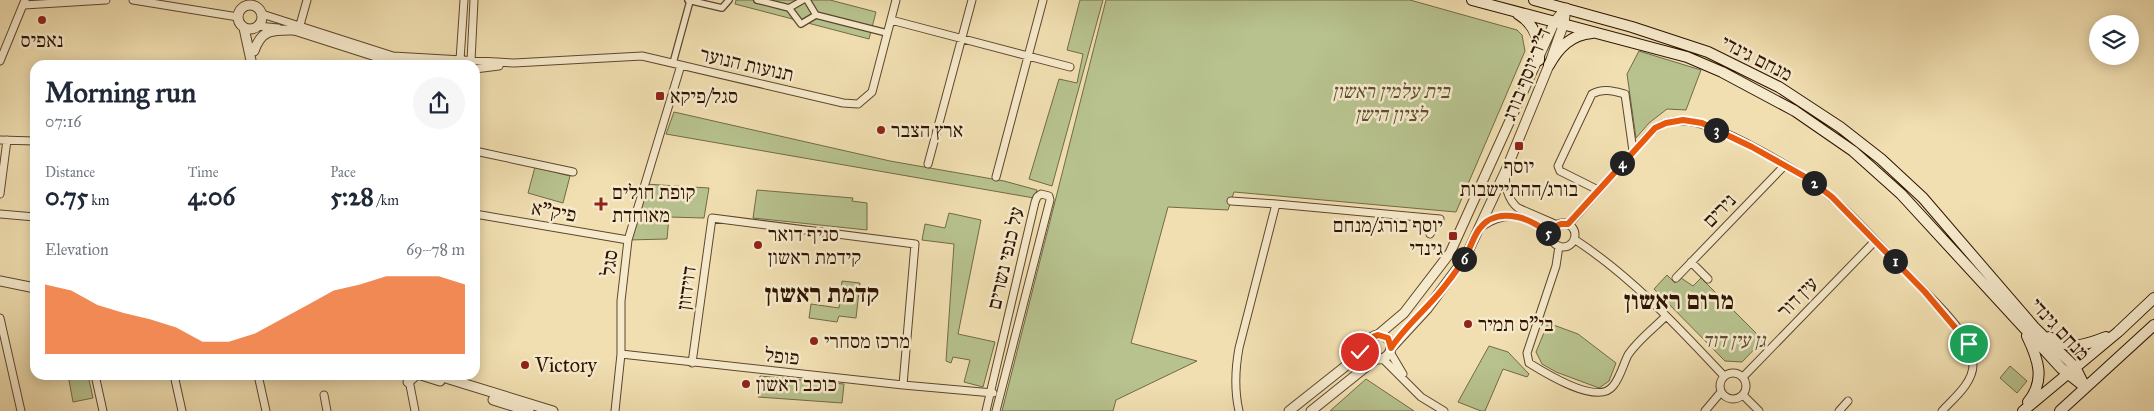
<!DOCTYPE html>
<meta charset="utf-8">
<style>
body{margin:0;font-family:"IM FELL Great Primer","Frank Ruhl Libre",serif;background:#f6f6f7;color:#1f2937;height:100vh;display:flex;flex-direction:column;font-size:19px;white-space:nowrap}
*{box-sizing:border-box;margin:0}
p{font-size:16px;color:#747a83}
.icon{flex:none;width:28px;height:28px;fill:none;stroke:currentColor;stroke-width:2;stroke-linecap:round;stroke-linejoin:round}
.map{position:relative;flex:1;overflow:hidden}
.side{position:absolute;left:30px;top:60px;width:450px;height:320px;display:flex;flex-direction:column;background:#fff;border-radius:15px;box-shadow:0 2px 12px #0003}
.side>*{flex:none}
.controls{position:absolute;left:2089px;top:15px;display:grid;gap:10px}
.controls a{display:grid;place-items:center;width:50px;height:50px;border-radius:50%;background:#fff;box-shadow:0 2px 12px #0003;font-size:25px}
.pin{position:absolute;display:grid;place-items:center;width:42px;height:42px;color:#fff;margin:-21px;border:2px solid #fff;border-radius:50%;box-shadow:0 1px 5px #0007}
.km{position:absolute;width:25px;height:25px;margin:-12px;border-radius:50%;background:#222;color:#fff;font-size:14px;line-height:25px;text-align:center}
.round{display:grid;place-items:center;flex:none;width:52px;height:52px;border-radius:26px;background:#f6f6f7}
.summary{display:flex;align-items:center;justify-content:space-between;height:85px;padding:0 15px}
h1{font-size:28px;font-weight:700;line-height:38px}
.figures{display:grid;grid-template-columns:repeat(3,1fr);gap:8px;height:85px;padding:5px 15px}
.figures div{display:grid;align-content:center}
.figures b{font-size:25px;font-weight:700}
.figures small{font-size:14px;font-weight:400}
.figures p{font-size:14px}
.chart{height:140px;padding:10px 15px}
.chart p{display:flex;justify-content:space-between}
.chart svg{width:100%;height:90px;margin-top:5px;fill:#ea580c;opacity:.7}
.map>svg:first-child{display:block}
</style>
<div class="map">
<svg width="2154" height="411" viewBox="0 0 2154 411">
<rect width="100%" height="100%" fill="#f1dfb1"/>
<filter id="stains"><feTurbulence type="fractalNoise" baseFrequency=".004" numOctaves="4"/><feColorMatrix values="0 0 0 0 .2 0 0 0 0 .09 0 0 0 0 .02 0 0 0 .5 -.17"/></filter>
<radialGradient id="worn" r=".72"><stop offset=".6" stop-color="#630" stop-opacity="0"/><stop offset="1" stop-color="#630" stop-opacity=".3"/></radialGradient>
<path fill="#b7c28e" stroke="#726a47" d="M736 0H830L876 12 869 39 735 4Z
M1080 0H1103L1052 186 1029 179 1059 79 1077 83 1083 54 1067 50Z
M1106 0H1410L1517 30 1522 35 1525 51 1456 212 1234 192 1228 210 1168 207 1131 343 1197 361 1116 400 1113 411H1002Z
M1639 51 1701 70 1686 110 1667 109 1649 123 1636 138 1627 74Z
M674 112 890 161 1004 181 1037 190 1034 198 666 134Z
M535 167 570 176 563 203 528 193Z
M645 184 709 188 704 218 669 217 667 239 628 240Z
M757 190 853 198 852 201 867 203V230L753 218Z
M949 213 981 220 958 334 995 342 983 387 964 382 970 360 953 357 951 363 946 361 954 244 922 240 925 224 945 228Z
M1667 275 1675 283 1681 278 1693 286 1701 278 1763 340 1742 362 1725 361 1654 289Z
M842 281 860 283 856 318 839 316 837 322 809 318 811 304 839 308Z
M1548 323 1578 334 1616 363 1609 381 1599 388 1556 372 1542 364 1536 352Z
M1489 346 1508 352 1529 374 1527 377 1503 369 1485 411H1481L1458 402Z
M2010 366 2027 381 2017 393 2000 378Z
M68 375H88L93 398 73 402Z
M760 376 844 384 842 403 758 397Z
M1366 379 1414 411H1330Z"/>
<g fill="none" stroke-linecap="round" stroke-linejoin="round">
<defs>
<path id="pedestrian" d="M688 0 722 8 729 0
M757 0 789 8 801 24 816 15 887 33
M807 0 816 15
M789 8 803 0
M673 63 690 1"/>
<path id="minor" d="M133 0 238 17
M690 1 691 0
M24 5 106 0
M262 14 393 56 514 63 642 56 843 103 858 104 872 92 896 0
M891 20 1070 67
M300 25 307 0
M258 26 278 28
M291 30 391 62 422 65
M0 61 25 0
M470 63 471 61 474 0
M462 64 460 60 464 0
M475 69 499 66
M0 140 35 141
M475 151 573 172
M928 164 972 0
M1506 173C1504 185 1508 200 1518 208L1557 225
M996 177 1043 0
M1598 190 1560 171 1558 166 1592 94C1603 88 1613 91 1625 94L1633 151
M0 194 7 140
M1231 201 1276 204
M0 214 35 217
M475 214 628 240
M1551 235a12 12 0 1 1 24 0a12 12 0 1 1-24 0Z
M1568 225 1649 134C1658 125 1670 120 1683 121 1717 121 1803 173 1830 196 1855 217 1877 243 1900 266 1920 287 1954 318 1968 343 1971 349 1972 358 1973 365 1973 383 1953 399 1942 411
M1481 227C1505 210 1532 213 1551 237
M1574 239C1631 276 1678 327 1724 376
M1559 246 1556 266 1527 353 1529 363C1545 373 1598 406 1613 386 1620 378 1623 365 1628 355 1637 341 1654 328 1666 316
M1691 262 1708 279
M1676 278 1785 165
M0 318 21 411
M1390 352 1403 374
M621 354 903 385 993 393
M1382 358 1421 397 1444 411
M692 363 712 218 915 244 903 385
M1720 386a13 13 0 1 1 26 0a13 13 0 1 1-26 0Z
M95 375 103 411
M174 375 182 411
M258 375 266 411
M408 375 415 411
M1743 377 1875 241
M324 395 327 411
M1743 395 1759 411
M615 411 621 354V301L628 240 681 65
M986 411 1035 202 1037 197 1041 194 1049 196 1050 200 996 411
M1239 411C1234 389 1235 370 1239 348L1276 204 1440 219 1430 234
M1705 411 1721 392
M1839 411 1848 401"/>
<path id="tertiary" d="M238 17a12 12 0 1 1 24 0a12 12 0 1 1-24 0Z
M244 28 252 65
M254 51C262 28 274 30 296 30
M0 281 35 288
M1378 335 1404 313 1450 253 1555 21 1566 8
M1367 347a12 12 0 1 1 24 0a12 12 0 1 1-24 0Z
M1391 348 1427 309 1465 258 1506 170 1549 65 1564 23 1566 8
M421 375 440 381
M436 375 553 411
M408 382 416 375
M493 400 529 411
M1289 411 1347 365 1367 345
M1311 411 1377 358"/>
<path id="secondary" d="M1472 0 1687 57 1722 72 1795 111 1853 151 1901 194 2061 368 2085 387
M1534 0 1632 27 1708 52 1779 87 1840 127 1881 159 1923 198 2034 327 2075 367 2084 385
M1518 14C1535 24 1540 40 1539 60
M1549 65C1559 47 1571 35 1592 33
M2027 336C2038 359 2046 380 2028 402
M2049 337C2070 350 2083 346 2106 337
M2023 411 2118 332 2154 298
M2060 411 2154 325"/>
</defs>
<use href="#pedestrian" stroke="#5e462c" stroke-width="8"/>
<use href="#minor" stroke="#5e462c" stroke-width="9"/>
<use href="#tertiary" stroke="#5e462c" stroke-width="11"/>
<use href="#secondary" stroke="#2d1300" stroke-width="12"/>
<use href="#pedestrian" stroke="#f6eacc" stroke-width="5.5"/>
<use href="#minor" stroke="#f6eacc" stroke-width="7"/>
<use href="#tertiary" stroke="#f6eacc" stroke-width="9"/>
<use href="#secondary" stroke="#f6eacc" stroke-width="10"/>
</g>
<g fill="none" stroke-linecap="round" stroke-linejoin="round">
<defs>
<path id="route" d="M1360 352C1366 346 1369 337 1378 335L1388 338 1391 348C1406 325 1428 308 1444 287 1452 277 1460 267 1466 255 1471 247 1474 235 1480 228 1497 205 1536 218 1551 237L1554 227 1561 224H1568L1655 128 1666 123 1683 120 1702 123 1752 147 1809 179 1832 197 1925 292 1969 344"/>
</defs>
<use href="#route" stroke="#fff" stroke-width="10"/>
<use href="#route" stroke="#ea580c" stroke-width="6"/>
</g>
<g fill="#8f2418" stroke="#f6eacc" stroke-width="2">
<circle cx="42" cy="20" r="5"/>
<rect x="655" y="91" width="10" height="10" rx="2.5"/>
<circle cx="881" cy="130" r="5"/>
<rect x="1514" y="141" width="10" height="10" rx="2.5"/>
<path d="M598.5 196.5h5v5h5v5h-5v5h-5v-5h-5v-5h5z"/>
<rect x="1448" y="231" width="10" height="10" rx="2.5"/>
<circle cx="758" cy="245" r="5"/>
<circle cx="1468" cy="324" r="5"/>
<circle cx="814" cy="341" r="5"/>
<circle cx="525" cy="365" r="5"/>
<circle cx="746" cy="384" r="5"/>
</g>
<g text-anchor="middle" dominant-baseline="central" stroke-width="5" stroke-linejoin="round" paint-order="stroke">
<g font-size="20" fill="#2d1300" stroke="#f6eacc" text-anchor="start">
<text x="42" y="40" text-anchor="middle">נאפיס</text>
<text x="670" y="96">סגל/פיקא</text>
<text x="891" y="130">ארץ הצבר</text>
<text x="1519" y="166" text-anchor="middle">יוסף<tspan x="1519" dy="23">בורג/ההתיישבות</tspan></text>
<text x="612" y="192">קופת חולים<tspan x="612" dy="23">מאוחדת</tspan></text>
<text x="1443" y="225" text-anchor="end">יוסף בורג/מנחם<tspan x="1443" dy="23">גינדי</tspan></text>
<text x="768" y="234">סניף דואר<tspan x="768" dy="23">קידמת ראשון</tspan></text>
<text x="1478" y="324">בי"ס תמיר</text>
<text x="824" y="341">מרכז מסחרי</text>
<text x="535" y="365">Victory</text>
<text x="756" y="384">כוכב ראשון</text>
</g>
<g font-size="20" fill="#2d1300" stroke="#f6eacc">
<text transform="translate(1757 58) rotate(27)">מנחם גינדי</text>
<text transform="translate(747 64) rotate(13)">תנועות הנוער</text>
<text transform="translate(1526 74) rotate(-68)">ד"ר יוסף בורג</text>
<text transform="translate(1719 210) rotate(-46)">נירים</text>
<text transform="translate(554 211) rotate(10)">פיק"א</text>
<text transform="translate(1005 258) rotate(-77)">על כנפי נשרים</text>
<text transform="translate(609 263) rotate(-83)">סגל</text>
<text transform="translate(686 288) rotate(-82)">דוידזון</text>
<text transform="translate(1797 297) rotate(-45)">עין דור</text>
<text transform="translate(2060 329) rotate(47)">מנחם גינדי</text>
<text transform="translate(782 356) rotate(6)">פופל</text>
</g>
<g font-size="20" font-style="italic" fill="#5d5032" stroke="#f6eacc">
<text x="1391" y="91">בית עלמין ראשון<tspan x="1391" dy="23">לציון הישן</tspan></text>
<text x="1734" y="340">גן עין דוד</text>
</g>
<g font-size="25" font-weight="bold" fill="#2d1300" stroke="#f6eacc">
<text x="822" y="293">קדמת ראשון</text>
<text x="1679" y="300">מרום ראשון</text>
</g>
</g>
<rect width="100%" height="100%" filter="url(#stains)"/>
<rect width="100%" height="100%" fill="url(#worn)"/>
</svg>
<div class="controls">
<a><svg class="icon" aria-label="layers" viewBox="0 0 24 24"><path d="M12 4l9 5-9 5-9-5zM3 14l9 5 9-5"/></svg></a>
</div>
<div class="pin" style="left:1969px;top:344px;background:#1e9e55"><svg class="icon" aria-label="arrive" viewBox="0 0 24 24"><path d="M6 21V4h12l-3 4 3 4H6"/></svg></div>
<div class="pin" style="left:1360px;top:352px;background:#d93025"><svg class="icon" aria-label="check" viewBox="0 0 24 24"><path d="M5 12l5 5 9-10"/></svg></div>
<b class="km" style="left:1895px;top:261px">1</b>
<b class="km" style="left:1814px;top:183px">2</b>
<b class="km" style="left:1716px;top:130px">3</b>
<b class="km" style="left:1622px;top:163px">4</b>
<b class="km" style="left:1548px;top:233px">5</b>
<b class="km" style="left:1464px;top:259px">6</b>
<section class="side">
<div class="summary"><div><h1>Morning run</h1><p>07:16</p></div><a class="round"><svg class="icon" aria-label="share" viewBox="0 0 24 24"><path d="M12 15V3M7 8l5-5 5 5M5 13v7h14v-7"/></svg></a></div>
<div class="figures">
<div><p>Distance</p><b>0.75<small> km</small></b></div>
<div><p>Time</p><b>4:06</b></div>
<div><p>Pace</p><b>5:28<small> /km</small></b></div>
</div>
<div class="chart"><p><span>Elevation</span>69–78 m</p>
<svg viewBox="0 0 160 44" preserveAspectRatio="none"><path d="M0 44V10L10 13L20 20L30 24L40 27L50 31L60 38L70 38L80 34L90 27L100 20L110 13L120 10L130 6L140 6L150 6L160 10V44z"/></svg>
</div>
</section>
</div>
